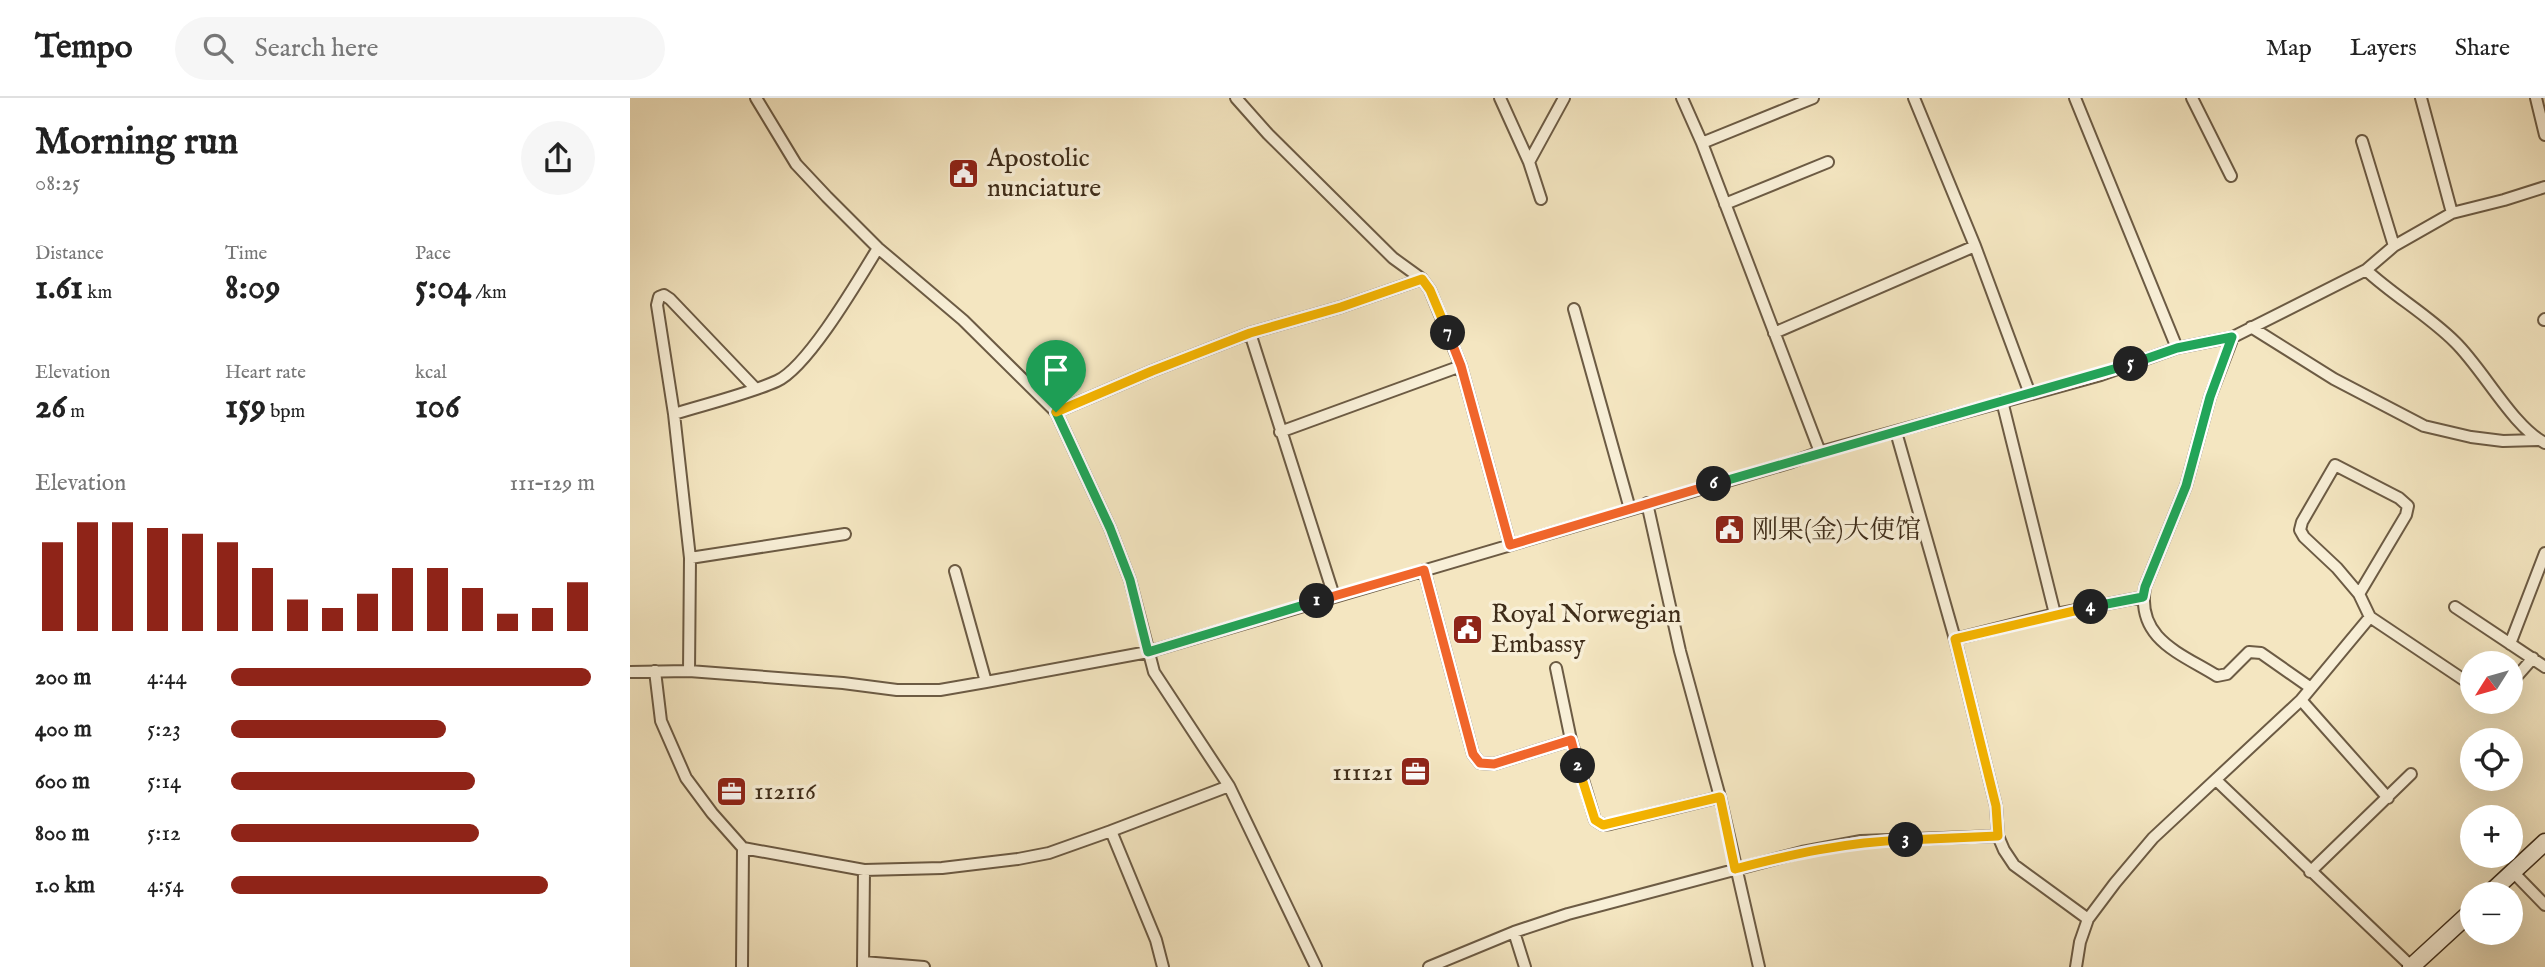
<!DOCTYPE html>
<meta charset="utf-8">
<style>
body{margin:0;font-family:"IM FELL English","Noto Serif SC",serif;background:#f6f6f6;color:#222;height:100vh;display:flex;flex-direction:column;font-size:26px;white-space:nowrap}
*{box-sizing:border-box;margin:0}
p{font-size:23px;color:#767676}
.icon{flex:none;width:38px;height:38px;fill:none;stroke:currentColor;stroke-width:2;stroke-linecap:round;stroke-linejoin:round}
.map{position:relative;flex:1;overflow:hidden}
.details{display:flex;flex-direction:column;background:#fff;width:630px}
.details>*{flex:none}
.needle{width:46px;rotate:233deg}
.controls{position:absolute;left:1830px;top:553px;display:grid;gap:14px}
.controls a{display:grid;place-items:center;width:63px;height:63px;border-radius:50%;background:#fff;box-shadow:0 7px 28px #0002;font-size:35px}
.pin{position:absolute;display:grid;place-items:center;width:60px;height:60px;color:#fff;margin:-72px -30px;border-radius:50% 50% 50% 0;rotate:-45deg;box-shadow:0 0 7px #0007}
.pin .icon{rotate:45deg}
.km{position:absolute;width:35px;height:35px;margin:-18px;border-radius:50%;background:#222;color:#fff;font-size:19px;line-height:35px;text-align:center}
.round{display:grid;place-items:center;flex:none;width:74px;height:74px;border-radius:37px;background:#f6f6f6}
.headline{display:flex;align-items:center;justify-content:space-between;height:119px;padding:0 35px}
h1{font-size:38px;font-weight:700;line-height:52px}
.figures{display:grid;grid-template-columns:repeat(3,1fr);gap:10px;height:119px;padding:7px 35px}
.figures div{display:grid;align-content:center}
.figures b{font-size:35px;font-weight:700}
.figures small{font-size:19px;font-weight:400}
.figures p{font-size:19px}
.chart{height:196px;padding:14px 35px}
.chart p{display:flex;justify-content:space-between}
.chart svg{width:100%;height:126px;margin-top:7px;stroke:#8f2418;stroke-width:6}
ul{padding:0 35px;list-style:none;font-size:23px}
li{display:grid;grid-template-columns:112px 84px 1fr;align-items:center;height:52px}
li i{height:18px;border-radius:9px;background:#8f2418}
header{display:flex;align-items:center;gap:42px;box-sizing:border-box;height:98px;padding:0 35px;background:#fff;border-bottom:2px solid #e0e0e0}
header strong{font-size:33px}
nav{display:flex;gap:38px;margin-inline-start:auto;font-size:24px}
.search{width:490px;height:63px;background:#f6f6f6;display:flex;align-items:center;gap:18px;box-sizing:border-box;padding:0 24px;border-radius:38px;color:#767676;font-size:26px}
main{display:flex;flex:1;min-height:0}
.map>svg:first-child{display:block}
</style>
<header>
<strong>Tempo</strong>
<div class="search"><svg class="icon" aria-label="search" viewBox="0 0 24 24"><circle cx="10" cy="10" r="6"/><path d="M15 15l6 6"/></svg>Search here</div>
<nav><a>Map</a><a>Layers</a><a>Share</a></nav>
</header>
<main>
<section class="details">
<div class="headline"><div><h1>Morning run</h1><p>08:25</p></div><a class="round"><svg class="icon" aria-label="share" viewBox="0 0 24 24"><path d="M12 15V3M7 8l5-5 5 5M5 13v7h14v-7"/></svg></a></div>
<div class="figures">
<div><p>Distance</p><b>1.61<small> km</small></b></div>
<div><p>Time</p><b>8:09</b></div>
<div><p>Pace</p><b>5:04<small> /km</small></b></div>
</div>
<div class="figures">
<div><p>Elevation</p><b>26<small> m</small></b></div>
<div><p>Heart rate</p><b>159<small> bpm</small></b></div>
<div><p>kcal</p><b>106</b></div>
</div>
<div class="chart"><p><span>Elevation</span>111–129 m</p>
<svg viewBox="0 0 160 44" preserveAspectRatio="none"><path d="M5 44V13M15 44V6M25 44V6M35 44V8M45 44V10M55 44V13M65 44V22M75 44V33M85 44V36M95 44V31M105 44V22M115 44V22M125 44V29M135 44V38M145 44V36M155 44V27"/></svg>
</div>
<ul>
<li><b>200 m</b>4:44<i style="width:99%"></i></li>
<li><b>400 m</b>5:23<i style="width:59%"></i></li>
<li><b>600 m</b>5:14<i style="width:67%"></i></li>
<li><b>800 m</b>5:12<i style="width:68%"></i></li>
<li><b>1.0 km</b>4:54<i style="width:87%"></i></li>
</ul>
</section>
<div class="map">
<svg width="1915" height="869" viewBox="0 0 1915 869">
<rect width="100%" height="100%" fill="#f4e6c1"/>
<filter id="stains"><feTurbulence type="fractalNoise" baseFrequency=".00286" numOctaves="4"/><feColorMatrix values="0 0 0 0 .2 0 0 0 0 .09 0 0 0 0 .02 0 0 0 .5 -.17"/></filter>
<radialGradient id="worn" r=".72"><stop offset=".6" stop-color="#630" stop-opacity="0"/><stop offset="1" stop-color="#630" stop-opacity=".3"/></radialGradient>
<g fill="none" stroke-linecap="round" stroke-linejoin="round">
<defs>
<path id="street" d="M126 0 166 66 197 99 248 150 333 222 426 314 480 430 500 482 524 574 599 688 686 869
M606 0 638 36 763 160 792 181 800 192 831 268 880 447
M870 0 899 64 911 101
M1052 0 1072 45 1190 354
M1284 0 1345 148 1400 296
M1445 0 1547 250
M1562 0 1601 78
M1791 0 1822 115
M1906 0 1915 37
M1732 43 1764 148
M1072 45 1183 0
M899 64 934 0
M1095 106 1198 64
M1736 172C1764 198 1798 217 1825 244 1853 271 1883 329 1915 345
M944 211 1000 411
M1914 222 1915 221
M1621 229 1704 281 1794 328 1841 339 1873 343 1908 342
M1144 235 1345 148
M1603 239 1580 299 1556 388 1515 489C1506 541 1550 555 1587 578L1597 576 1619 554 1631 555 1681 590
M1372 303 1425 516
M426 314 522 273 620 235
M44 316C76 306 118 296 147 283 178 269 229 181 248 150
M650 334 831 268
M1266 334 1325 541 1366 708 1368 738 1374 752 1384 767 1458 821
M1017 405 1050 553 1090 699 1129 869
M60 460 215 436
M794 472 843 656 850 665 864 666 941 642
M325 473 356 584
M1729 496 1707 470 1674 439 1670 432 1672 424 1705 367 1769 400 1778 408 1776 417 1729 496 1740 519
M704 498 620 235 711 209 792 181
M1825 509 1915 569
M1325 541 1425 516 1513 499
M1880 546 1915 455
M926 570 941 642 965 722 973 727 980 726 1090 699
M25 573 31 623 56 680 82 715 113 750 234 772 312 770 388 761 419 755 481 733
M59 573 60 460 44 316 27 207 29 199 34 197 40 201 125 290
M0 574 59 573 213 585 267 592H310L356 584 518 554 1162 364 1190 354 1471 277 1547 250 1603 239 1736 172 1764 148 1822 115 1874 102 1915 89
M1881 585 1903 560
M1671 602 1758 700
M1586 682 1782 869
M1680 774 1781 676
M1883 774 1915 807
M884 834 895 869
M233 864 294 869
M112 869 113 750
M233 869 234 772
M533 869 526 842 481 733 599 688
M799 869 884 834 938 816 1172 754 1231 743 1368 738
M1446 869 1450 844 1458 821 1485 785 1523 740 1671 602 1740 519 1843 588"/>
<path id="secondary" d="M1859 796 1915 744
M1781 869 1843 812"/>
</defs>
<use href="#street" stroke="#6c5b44" stroke-width="14"/>
<use href="#secondary" stroke="#3f2d1a" stroke-width="19"/>
<use href="#street" stroke="#f8efd7" stroke-width="10"/>
<use href="#secondary" stroke="#f8efd7" stroke-width="16"/>
</g>
<g fill="none" stroke-linecap="round" stroke-linejoin="round">
<defs>
<path id="split-1" d="M426 314 480 430 500 482 518 554 687 503"/>
<path id="split-2" d="M687 503 794 472 843 656 850 665 864 666 941 642 948 668"/>
<path id="split-3" d="M948 668 965 722 973 727 1090 699 1105 771C1162 756 1217 744 1276 742"/>
<path id="split-4" d="M1276 742 1368 738 1366 708 1325 541 1461 509"/>
<path id="split-5" d="M1461 509 1513 499 1515 489 1556 388 1580 299 1602 239 1547 250 1501 266"/>
<path id="split-6" d="M1084 386 1501 266"/>
<path id="split-7" d="M818 235 831 268 880 447 1084 386"/>
<path id="split-8" d="M426 314 522 273 620 235 711 209 792 181 800 192 818 235"/>
</defs>
<use href="#split-1" stroke="#fff" stroke-width="14"/>
<use href="#split-2" stroke="#fff" stroke-width="14"/>
<use href="#split-3" stroke="#fff" stroke-width="14"/>
<use href="#split-4" stroke="#fff" stroke-width="14"/>
<use href="#split-5" stroke="#fff" stroke-width="14"/>
<use href="#split-6" stroke="#fff" stroke-width="14"/>
<use href="#split-7" stroke="#fff" stroke-width="14"/>
<use href="#split-8" stroke="#fff" stroke-width="14"/>
<use href="#split-1" stroke="#22a559" stroke-width="9"/>
<use href="#split-2" stroke="#f0652b" stroke-width="9"/>
<use href="#split-3" stroke="#f5b400" stroke-width="9"/>
<use href="#split-4" stroke="#f5b400" stroke-width="9"/>
<use href="#split-5" stroke="#22a559" stroke-width="9"/>
<use href="#split-6" stroke="#22a559" stroke-width="9"/>
<use href="#split-7" stroke="#f0652b" stroke-width="9"/>
<use href="#split-8" stroke="#f5b400" stroke-width="9"/>
</g>
<defs>
<symbol id="civic-square" viewBox="-11 -11 22 22"><rect x="-9" y="-9" width="18" height="18" rx="4" fill="#8f2418" stroke="#f8efd7"/><path d="M-.6-6.5H3V-4.5H.6V-3L4-1V1h2V6H-6V1h2V-1L-.6-3ZM-1.2 2.5V6h2.4V2.5Z" fill="#fff"/></symbol>
<symbol id="office-square" viewBox="-11 -11 22 22"><rect x="-9" y="-9" width="18" height="18" rx="4" fill="#8f2418" stroke="#f8efd7"/><path d="M-6-3h4V-5.5h4V-3h4V5H-6ZM-1-4.5V-3h2v-1.5ZM-6 0V1H6V0Z" fill="#fff"/></symbol>
</defs>
<g fill-rule="evenodd">
<use href="#civic-square" x="316" y="58" width="35" height="35"/>
<use href="#civic-square" x="1082" y="414" width="35" height="35"/>
<use href="#civic-square" x="820" y="514" width="35" height="35"/>
<use href="#office-square" x="768" y="656" width="35" height="35"/>
<use href="#office-square" x="84" y="676" width="35" height="35"/>
</g>
<g text-anchor="middle" dominant-baseline="central" stroke-width="7" stroke-linejoin="round" paint-order="stroke">
<g font-size="26" fill="#3f2d1a" stroke="#f8efd7" text-anchor="start">
<text x="357" y="60">Apostolic<tspan x="357" dy="30">nunciature</tspan></text>
<text x="1122" y="432">刚果(金)大使馆</text>
<text x="861" y="516">Royal Norwegian<tspan x="861" dy="30">Embassy</tspan></text>
<text x="763" y="674" text-anchor="end">111121</text>
<text x="124" y="693">112116</text>
</g>
</g>
<rect width="100%" height="100%" filter="url(#stains)"/>
<rect width="100%" height="100%" fill="url(#worn)"/>
</svg>
<div class="controls">
<a><svg class="needle" viewBox="-14 -14 28 28"><path d="M0-13l5 13h-10z" fill="#e53935"/><path d="M0 13l5-13h-10z" fill="#767676"/></svg></a>
<a><svg class="icon" aria-label="locate" viewBox="0 0 24 24"><circle cx="12" cy="12" r="6"/><path d="M12 2v4M12 18v4M2 12h4M18 12h4"/></svg></a>
<a>+</a>
<a>−</a>
</div>
<div class="pin" style="left:426px;top:314px;background:#1e9e55"><svg class="icon" aria-label="arrive" viewBox="0 0 24 24"><path d="M6 21V4h12l-3 4 3 4H6"/></svg></div>
<b class="km" style="left:687px;top:503px">1</b>
<b class="km" style="left:948px;top:668px">2</b>
<b class="km" style="left:1276px;top:742px">3</b>
<b class="km" style="left:1461px;top:509px">4</b>
<b class="km" style="left:1501px;top:266px">5</b>
<b class="km" style="left:1084px;top:386px">6</b>
<b class="km" style="left:818px;top:235px">7</b>
</div>
</main>
